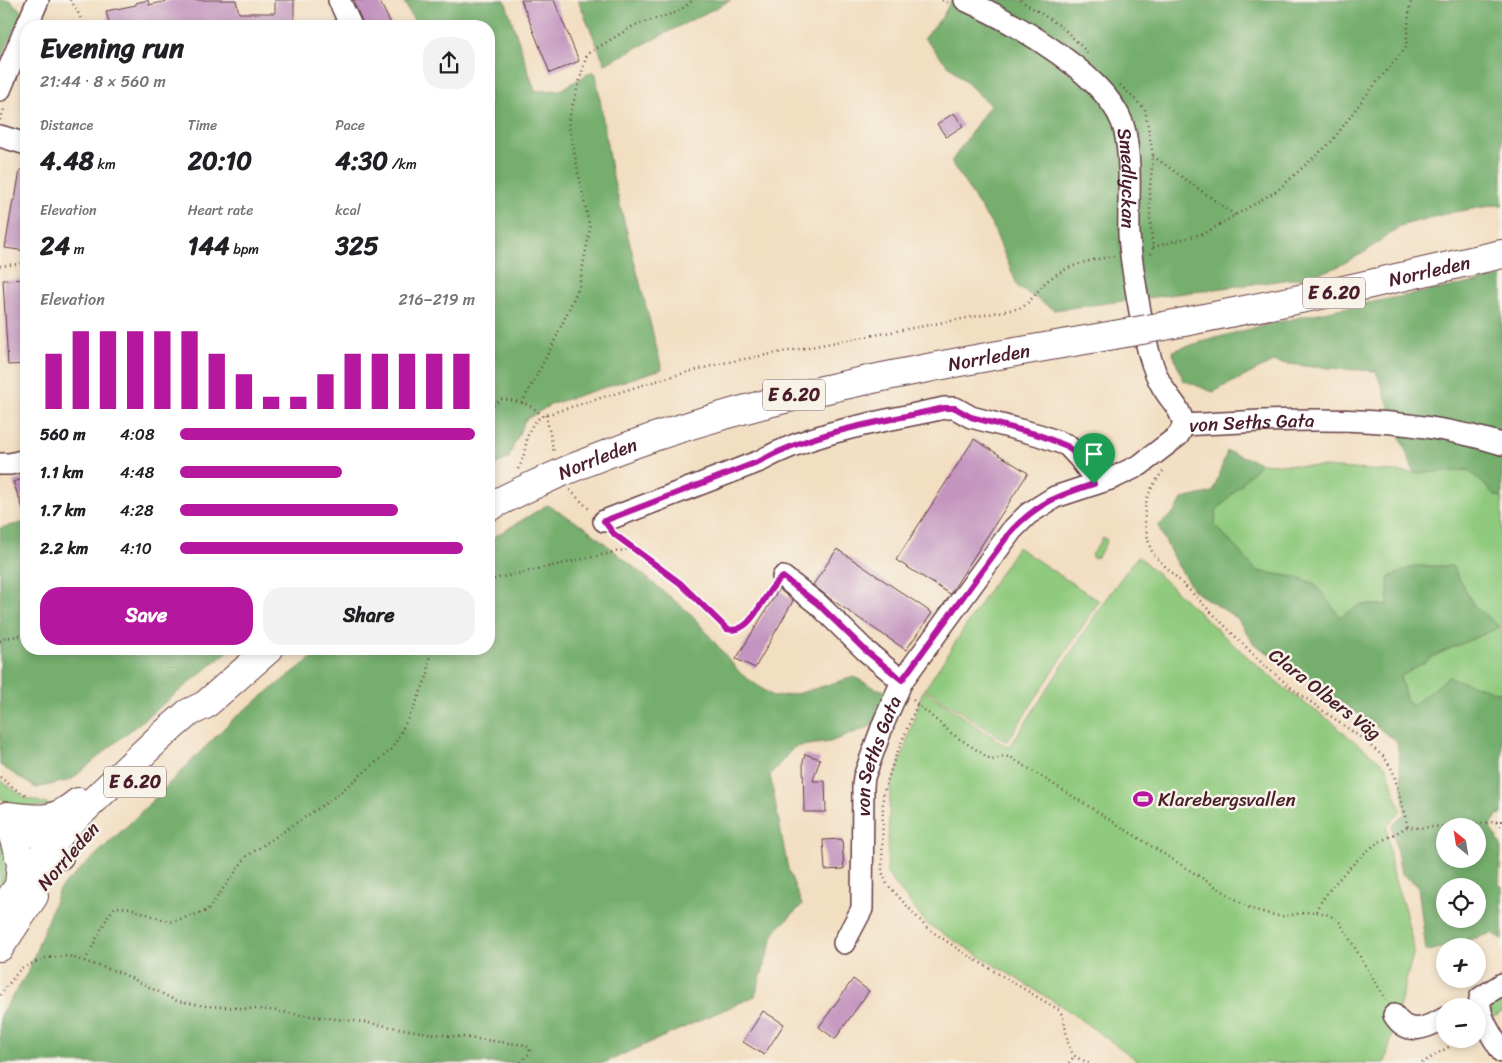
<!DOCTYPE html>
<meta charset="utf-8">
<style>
body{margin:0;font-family:Sriracha,sans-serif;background:#f2f2f2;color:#202124;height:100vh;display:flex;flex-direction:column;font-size:19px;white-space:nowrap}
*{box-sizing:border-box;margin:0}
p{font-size:16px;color:#757577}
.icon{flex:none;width:28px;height:28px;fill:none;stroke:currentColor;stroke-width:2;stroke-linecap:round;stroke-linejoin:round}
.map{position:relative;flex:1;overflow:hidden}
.drawer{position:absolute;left:20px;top:20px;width:475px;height:635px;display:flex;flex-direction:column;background:#fff;border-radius:20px;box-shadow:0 2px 8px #0003}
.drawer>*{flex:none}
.needle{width:32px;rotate:330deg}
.controls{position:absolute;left:1436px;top:818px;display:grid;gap:10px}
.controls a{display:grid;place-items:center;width:50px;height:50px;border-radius:50%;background:#fff;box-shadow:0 2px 8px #0003;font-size:25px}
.pin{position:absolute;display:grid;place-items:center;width:42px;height:42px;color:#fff;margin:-51px -21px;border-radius:50% 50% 50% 0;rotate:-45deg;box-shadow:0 0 5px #0007}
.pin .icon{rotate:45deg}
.round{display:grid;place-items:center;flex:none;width:52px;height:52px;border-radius:20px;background:#f2f2f2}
.overview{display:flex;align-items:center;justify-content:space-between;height:85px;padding:0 20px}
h1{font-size:28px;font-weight:700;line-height:38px}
.figures{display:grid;grid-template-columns:repeat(3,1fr);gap:8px;height:85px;padding:5px 20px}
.figures div{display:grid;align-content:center}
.figures b{font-size:25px;font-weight:700}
.figures small{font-size:14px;font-weight:400}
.figures p{font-size:14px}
.chart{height:140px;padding:10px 20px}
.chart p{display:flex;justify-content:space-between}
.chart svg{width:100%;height:90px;margin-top:5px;stroke:#b5179e;stroke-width:6}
.button{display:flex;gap:10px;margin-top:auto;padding:10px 20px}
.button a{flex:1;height:58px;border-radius:20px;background:#b5179e;color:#fff;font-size:20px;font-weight:700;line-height:58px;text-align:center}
.button a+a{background:#f2f2f2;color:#202124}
ul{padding:0 20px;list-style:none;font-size:16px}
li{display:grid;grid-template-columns:80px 60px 1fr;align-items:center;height:38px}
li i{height:12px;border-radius:6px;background:#b5179e}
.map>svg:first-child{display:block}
</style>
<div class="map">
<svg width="1502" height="1063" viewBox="0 0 1502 1063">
<rect width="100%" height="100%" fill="#f7f3e8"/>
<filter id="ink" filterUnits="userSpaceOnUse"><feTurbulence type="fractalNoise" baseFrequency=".02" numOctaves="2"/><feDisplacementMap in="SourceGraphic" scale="10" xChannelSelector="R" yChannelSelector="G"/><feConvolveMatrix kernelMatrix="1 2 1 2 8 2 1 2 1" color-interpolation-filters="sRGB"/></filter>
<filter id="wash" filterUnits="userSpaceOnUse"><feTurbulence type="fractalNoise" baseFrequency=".0096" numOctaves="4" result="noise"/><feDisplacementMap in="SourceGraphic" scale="20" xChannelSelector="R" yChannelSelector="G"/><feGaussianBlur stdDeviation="1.12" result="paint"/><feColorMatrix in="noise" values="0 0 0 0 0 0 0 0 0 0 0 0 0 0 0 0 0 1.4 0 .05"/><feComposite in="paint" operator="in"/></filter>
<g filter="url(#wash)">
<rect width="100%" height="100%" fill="#f2dec1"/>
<path fill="#90ca7e" stroke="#6d7454" d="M1261 463 1414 473 1469 470 1495 495 1502 498V691L1412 706 1406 699 1400 676 1440 653 1499 627 1474 606 1452 566 1388 605H1360L1340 617 1315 584 1300 578 1257 571 1215 525 1216 511Z
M1102 538H1105L1107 541 1098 557 1093 558 1091 555 1100 543Z
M1017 547 1099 601 1007 742 925 689Z
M1138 556C1202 614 1264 679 1338 726L1337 728 1386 766 1401 811 1387 826 1392 872 1405 910 1414 950 1385 1063H1141L1066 1009 926 923 887 874 890 788 897 772 923 690 1009 748 1107 597Z
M0 780 26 798 58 807 11 806 0 797Z
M0 837 13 854 0 903Z
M1502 992V1012L1492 1018 1489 1000Z"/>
<path fill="#74ae6d" stroke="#5f664c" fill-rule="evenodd" d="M0 0H9L23 12 0 60Z
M403 0H505L535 91 560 90 593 71 596 74 611 170 662 369 552 404 525 420 508 459 489 467V26H417Z
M578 0H731L605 64Z
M951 0H1502V206L1496 205 1448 213 1400 226 1365 252 1335 268 1307 277 1054 310 1018 287 993 227 951 162 990 105 945 62 924 38 943 16Z
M1502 277V498L1495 495 1469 470 1414 473 1376 371 1313 367 1273 362 1213 392 1183 380 1172 351C1278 317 1393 299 1502 277Z
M1227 451 1261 463 1216 511 1215 525 1257 571 1300 578 1315 584 1340 617 1360 605H1388V578L1413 566H1452L1474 606 1500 627 1440 653 1400 677 1406 699 1412 706 1448 677 1499 693 1502 691V814L1497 815 1490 828 1501 845 1499 885 1502 886V940L1493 933 1426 952 1418 886 1401 873 1392 826 1405 813 1397 741 1283 662 1254 644 1237 618 1194 591 1175 561 1158 526 1175 512 1182 499 1213 492ZM1478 826V859H1445V826ZM1445 886H1478V919H1445Z
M547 505 585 527 692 615 741 674 774 697 800 693 854 677 875 688 889 692 874 725 830 742 794 747 770 775 788 869 802 905 775 931 755 996 604 1063H0V1015L28 972 59 889 128 825 233 719 323 649H489V540Z
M26 522V649H231L105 751 71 780 36 788 0 765V528Z"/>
<g id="blocks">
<path fill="#c394bf" d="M148 0 149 5 172 0H236L239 13H275V0H294V26H167L166 23 152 26H110L106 11 136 5V3Z
M353 0H379L392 26H364Z
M521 0H554L579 61 550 73Z
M954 113 963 126 946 137 937 124Z
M20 170H26V251L5 248 13 200H15Z
M26 279V364L8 365 3 280Z
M974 439 1028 473 950 594 896 560Z
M26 478V513L25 514 13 482Z
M837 549 932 613 906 650 832 600 813 585Z
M779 589 793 601 755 668 736 659Z
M805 754 820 759 813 781H825L826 812H804L803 762Z
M842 839 844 869 825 870 823 840Z
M853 979 869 991 835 1039 819 1027Z
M763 1011 784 1024 764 1055 743 1042Z"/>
</g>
</g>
<g filter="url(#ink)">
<use href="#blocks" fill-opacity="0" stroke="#633c42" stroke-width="1"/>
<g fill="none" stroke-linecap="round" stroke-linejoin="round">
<defs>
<g id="minor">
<path d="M339 0 351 26"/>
<path id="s1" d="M965 0C1013 22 1114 78 1125 132 1132 166 1128 201 1129 235 1131 262 1136 290 1141 317 1146 341 1150 365 1162 386 1171 402 1179 405 1184 425"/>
<path d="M27 26 38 0"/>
<path d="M0 90 26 27"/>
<path d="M0 136 26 144"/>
<path id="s2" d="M1184 425C1291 419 1398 412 1502 444"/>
<path d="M0 464H10L26 460"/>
<path d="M604 521 760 461C816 430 882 422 944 408H955L971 417 1039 435 1067 445 1079 458 1091 474 1094 484"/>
<path d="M783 577 819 605 866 651 902 681"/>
<path d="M6 815 34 835 62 858"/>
<path id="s3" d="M844 943 862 909 863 786 864 777 884 722 902 681 1012 530 1028 514 1055 497 1113 478 1140 465 1178 436 1184 425"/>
<path d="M1502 984 1480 998C1478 1017 1492 1036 1502 1052"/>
<path d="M1394 1015C1408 1037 1426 1028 1445 1018"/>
</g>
<g id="highway">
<path id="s4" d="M1164 326 1335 292 1502 254"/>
<path id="s5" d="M489 507C683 405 900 372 1114 335"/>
<path d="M19 885 21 863 7 816C40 819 51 824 78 802"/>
<path d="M0 912 34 865 67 826 158 739 188 713 205 705 269 649"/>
<path d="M0 947 34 896"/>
</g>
</defs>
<use href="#minor" stroke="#633c42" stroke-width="24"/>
<use href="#highway" stroke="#633c42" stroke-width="30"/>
<path stroke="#633c42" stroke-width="2.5" stroke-dasharray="1 4" stroke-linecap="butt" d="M70 0 76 8 84 26
M942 0 949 3
M1020 0 1062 27 1088 53
M1120 85 1145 109 1153 156 1150 188V221L1153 247 1150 257
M0 120 5 107
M1153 156 1235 215
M1153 247 1205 233 1278 190 1332 141 1364 98 1406 47 1410 4 1413 0
M0 266 26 263
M522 403 552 346 579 287 590 229 568 122 587 54 635 25 678 12 693 0
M489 408 502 399C517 401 532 403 542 416
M546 415 554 453
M518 469C530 450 521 430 542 416L669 377 723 363 1021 308C1031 302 1037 291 1045 283 1063 266 1090 260 1114 256
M1163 471C1147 492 1141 507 1147 533 1148 541 1150 548 1154 555L1263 664 1294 690 1360 737 1384 757 1393 771 1408 827 1418 828 1496 822 1502 828
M570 490 591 511
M616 536 680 583 727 629C749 634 761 605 770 589
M489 580 633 548
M0 641 5 638 26 635
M913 700 951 733 992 760 1004 756 1012 758 1251 909C1261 911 1273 916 1282 916 1306 914 1317 906 1339 921L1386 1000
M917 705 894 760 883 795 882 872 887 884 927 928 967 955 1059 1010C1069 1023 1063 1044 1075 1056 1078 1059 1085 1061 1089 1063
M0 777 15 789 28 796
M1496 822 1502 821
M1316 911C1324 892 1359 856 1376 844 1386 838 1397 833 1407 827
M85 961 108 916 115 907 130 908 170 922 207 911 247 856 332 799 392 749 416 703 428 674 429 658 426 649
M0 995 21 968 46 958 68 956 121 973 177 1001 205 1006 272 1010 294 1014 363 1022 427 1033 526 1045 530 1049 529 1054 520 1063
M1069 1063 1074 1056
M1422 1063 1462 1039"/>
<use href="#minor" stroke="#fff" stroke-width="21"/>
<use href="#highway" stroke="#fff" stroke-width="28"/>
<defs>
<path id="highway-bridge" d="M1114 335 1164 326"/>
</defs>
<use href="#highway-bridge" stroke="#633c42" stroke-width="30" stroke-linecap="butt"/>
<use href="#highway-bridge" stroke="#fff" stroke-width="28"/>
</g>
</g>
<g fill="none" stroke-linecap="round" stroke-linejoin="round" filter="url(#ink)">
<defs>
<path id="route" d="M944 408H955L971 417 1039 435 1067 446 1079 458 1090 474 1094 484C1059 495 1038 503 1012 530L902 680 866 651 819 605 783 577C763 589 754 636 727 629L680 583 614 534 604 521 760 461C816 430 883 422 944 408Z"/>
</defs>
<use href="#route" stroke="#fff" stroke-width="10"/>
<use href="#route" stroke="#b5179e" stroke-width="6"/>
</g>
<defs>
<symbol id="stadium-bare" viewBox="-9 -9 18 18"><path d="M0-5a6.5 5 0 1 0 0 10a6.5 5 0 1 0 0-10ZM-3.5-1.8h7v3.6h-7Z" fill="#b5179e" stroke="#f7f3e8" stroke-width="2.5" paint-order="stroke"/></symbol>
</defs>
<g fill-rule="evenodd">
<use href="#stadium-bare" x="1129" y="785" width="28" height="28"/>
</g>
<g text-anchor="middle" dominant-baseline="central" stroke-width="5" stroke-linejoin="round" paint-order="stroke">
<g fill="#f7f3e8" stroke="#7e5f64" stroke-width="1">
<rect x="1303" y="277.5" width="62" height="31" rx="4"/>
<rect x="763" y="379.5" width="62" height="31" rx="4"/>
<rect x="104" y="766.5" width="62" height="31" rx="4"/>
</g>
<g font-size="18" font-weight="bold" fill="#4a1f2b">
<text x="1334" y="293">E 6.20</text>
<text x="794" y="395">E 6.20</text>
<text x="135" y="782">E 6.20</text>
</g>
<g font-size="19" fill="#4a1f2b" stroke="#f7f3e8">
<text stroke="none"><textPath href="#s1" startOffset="259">Smedlyckan</textPath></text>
<text stroke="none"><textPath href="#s4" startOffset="271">Norrleden</textPath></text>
<text stroke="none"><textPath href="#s5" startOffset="524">Norrleden</textPath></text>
<text stroke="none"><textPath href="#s2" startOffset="68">von Seths Gata</textPath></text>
<text stroke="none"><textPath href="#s5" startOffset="119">Norrleden</textPath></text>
<text transform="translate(1325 694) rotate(38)">Clara Olbers Väg</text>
<text stroke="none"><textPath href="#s3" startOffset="194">von Seths Gata</textPath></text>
<text transform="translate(68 856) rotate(-49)">Norrleden</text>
</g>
<g font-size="19" fill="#4a1f2b" stroke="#f7f3e8" text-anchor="start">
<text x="1158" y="799">Klarebergsvallen</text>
</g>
</g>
</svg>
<div class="controls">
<a><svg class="needle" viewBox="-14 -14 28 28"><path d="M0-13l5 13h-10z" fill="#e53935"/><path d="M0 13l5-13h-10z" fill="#757577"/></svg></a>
<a><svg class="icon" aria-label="locate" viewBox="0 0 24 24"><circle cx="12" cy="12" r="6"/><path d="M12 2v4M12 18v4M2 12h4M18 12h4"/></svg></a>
<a>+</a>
<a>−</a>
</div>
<div class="pin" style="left:1094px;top:484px;background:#1e9e55"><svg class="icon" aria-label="arrive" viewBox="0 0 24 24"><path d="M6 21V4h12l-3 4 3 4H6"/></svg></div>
<section class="drawer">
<div class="overview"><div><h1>Evening run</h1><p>21:44 · 8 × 560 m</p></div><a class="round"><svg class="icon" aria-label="share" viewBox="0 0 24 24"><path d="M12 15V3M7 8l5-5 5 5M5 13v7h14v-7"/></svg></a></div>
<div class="figures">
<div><p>Distance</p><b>4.48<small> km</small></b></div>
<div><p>Time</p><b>20:10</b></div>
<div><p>Pace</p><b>4:30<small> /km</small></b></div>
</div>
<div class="figures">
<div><p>Elevation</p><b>24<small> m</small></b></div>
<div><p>Heart rate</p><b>144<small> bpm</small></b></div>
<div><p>kcal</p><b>325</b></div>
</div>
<div class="chart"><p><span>Elevation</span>216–219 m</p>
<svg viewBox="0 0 160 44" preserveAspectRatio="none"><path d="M5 44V17M15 44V6M25 44V6M35 44V6M45 44V6M55 44V6M65 44V17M75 44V27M85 44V38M95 44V38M105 44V27M115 44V17M125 44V17M135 44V17M145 44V17M155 44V17"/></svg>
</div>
<ul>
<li><b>560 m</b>4:08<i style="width:100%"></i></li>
<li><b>1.1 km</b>4:48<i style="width:55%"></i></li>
<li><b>1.7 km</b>4:28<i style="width:74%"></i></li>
<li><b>2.2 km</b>4:10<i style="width:96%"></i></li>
</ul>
<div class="button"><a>Save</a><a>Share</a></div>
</section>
</div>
